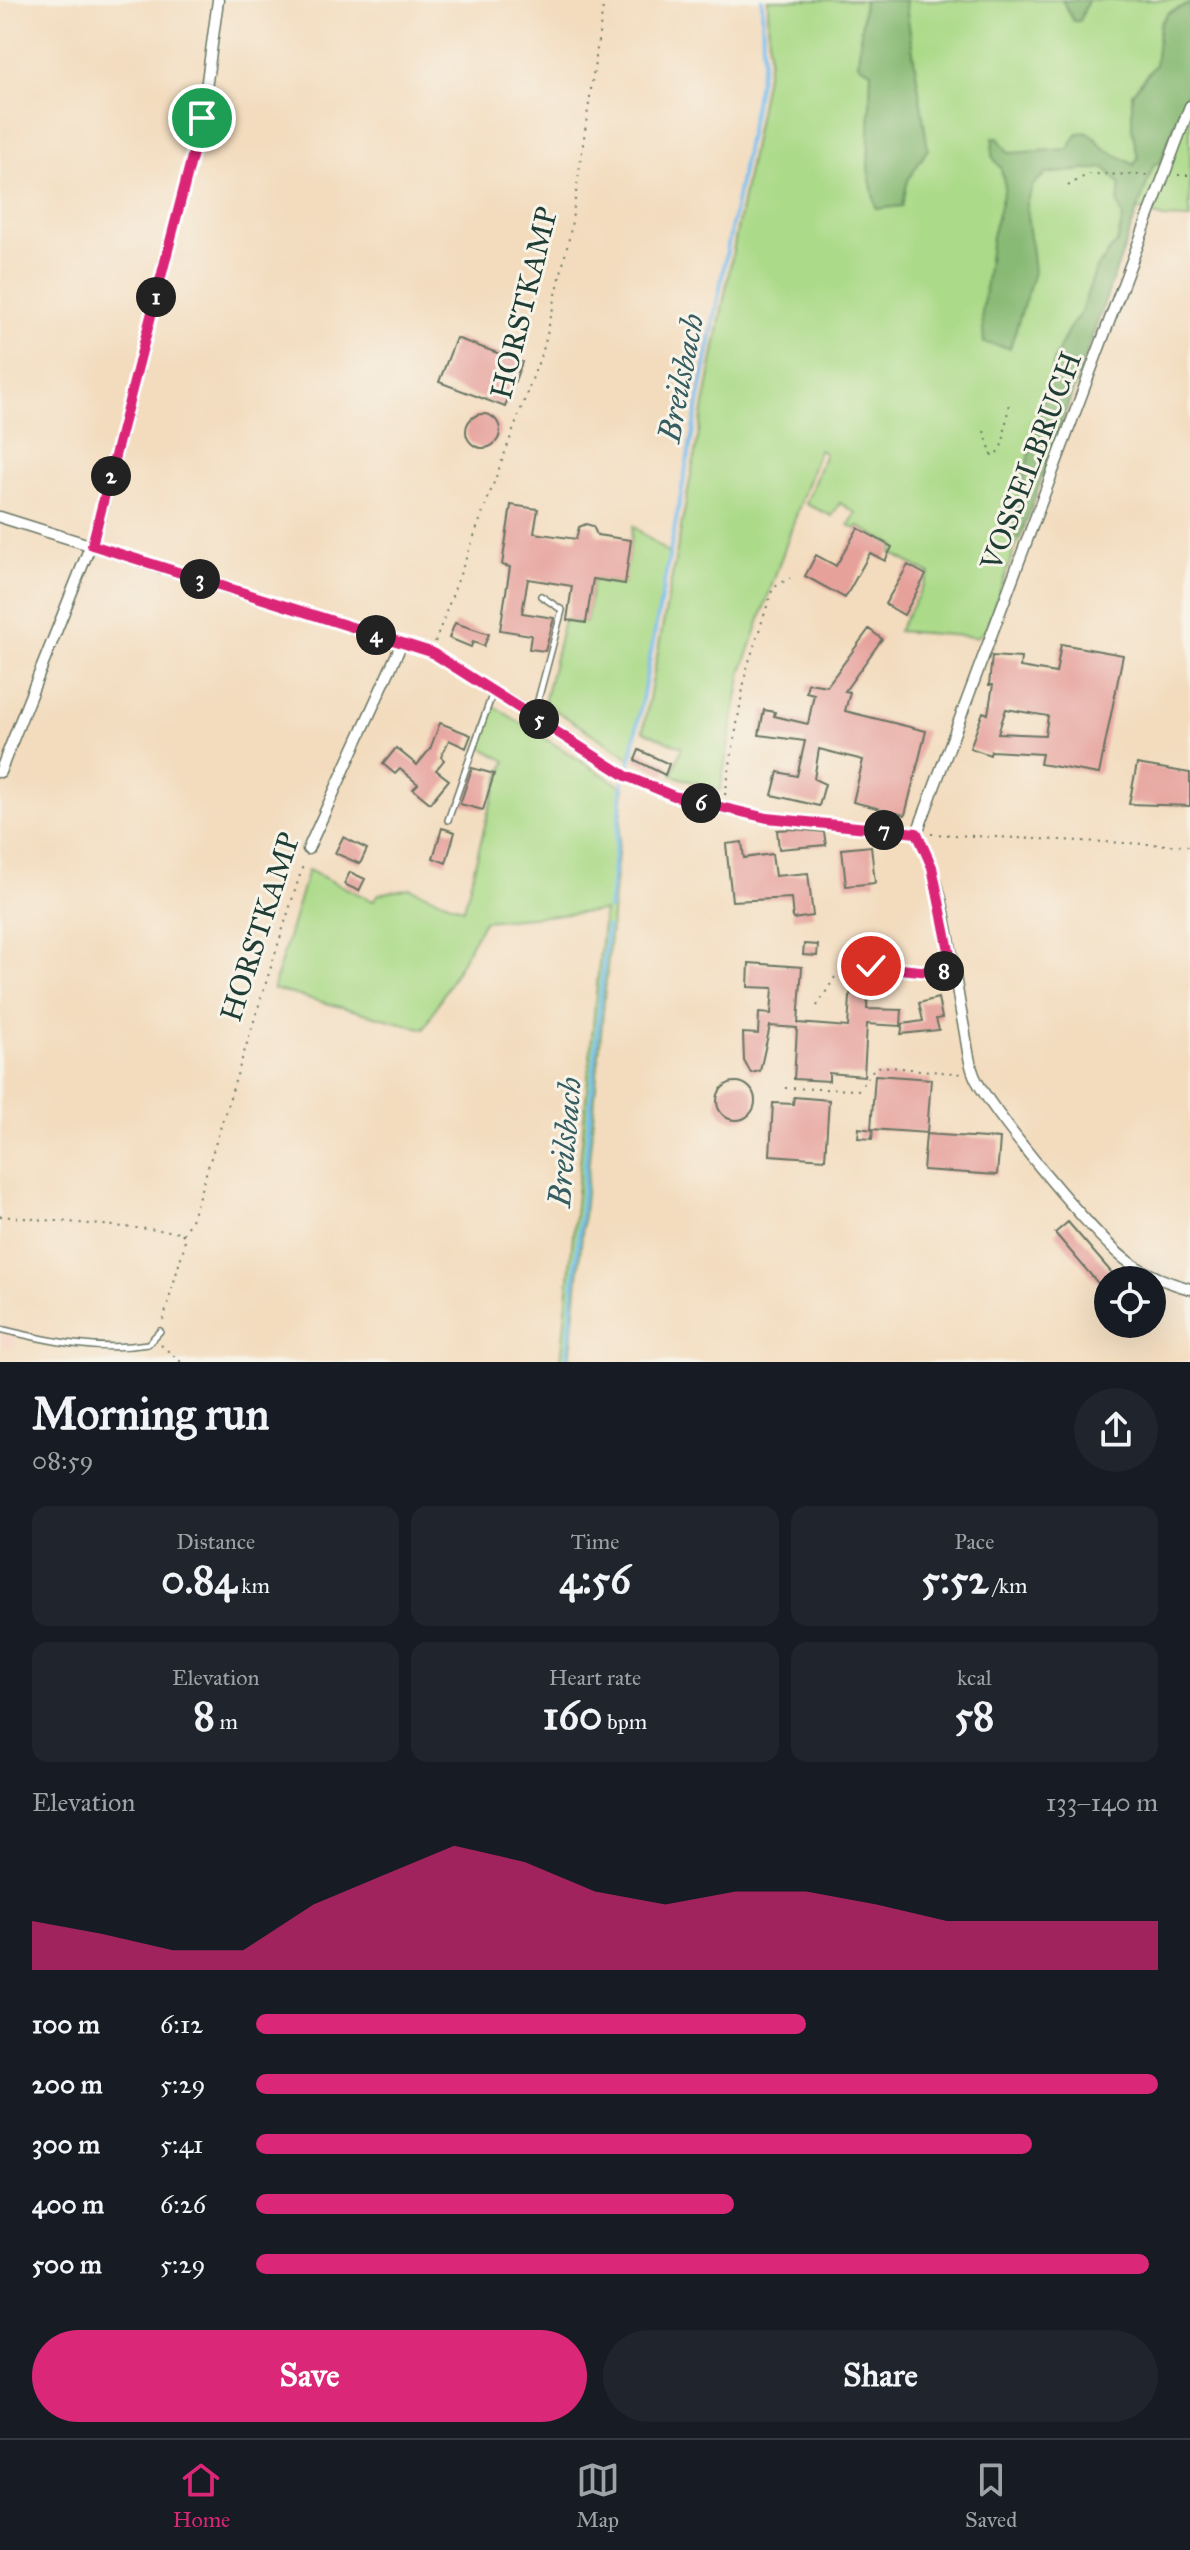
<!DOCTYPE html>
<meta charset="utf-8">
<style>
body{margin:0;font-family:"IM FELL Great Primer",serif;background:#20242c;color:#f1f3f6;height:100vh;display:flex;flex-direction:column;font-size:30px;white-space:nowrap}
*{box-sizing:border-box;margin:0}
p{font-size:26px;color:#9ea1a6}
.icon{flex:none;width:44px;height:44px;fill:none;stroke:currentColor;stroke-width:2;stroke-linecap:round;stroke-linejoin:round}
.map{position:relative;height:1362px;overflow:hidden}
.drawer{display:flex;flex-direction:column;background:#171b24;flex:1}
.drawer>*{flex:none}
.controls{position:absolute;left:1094px;top:1266px;display:grid;gap:16px}
.controls a{display:grid;place-items:center;width:72px;height:72px;border-radius:50%;background:#171b24;box-shadow:0 8px 32px #0002;font-size:40px}
.pin{position:absolute;display:grid;place-items:center;width:68px;height:68px;color:#fff;margin:-34px;border:4px solid #fff;border-radius:50%;box-shadow:0 2px 8px #0007}
.km{position:absolute;width:40px;height:40px;margin:-20px;border-radius:50%;background:#222;color:#fff;font-size:22px;line-height:40px;text-align:center}
.round{display:grid;place-items:center;flex:none;width:84px;height:84px;border-radius:42px;background:#20242c}
.overview{display:flex;align-items:center;justify-content:space-between;height:136px;padding:0 32px}
h1{font-size:44px;font-weight:700;line-height:60px}
.stats{display:grid;grid-template-columns:repeat(3,1fr);gap:12px;height:136px;padding:8px 32px}
.stats div{display:grid;align-content:center;border-radius:16px;background:#20242c;text-align:center}
.stats b{font-size:40px;font-weight:700}
.stats small{font-size:22px;font-weight:400}
.stats p{font-size:22px}
.chart{height:224px;padding:16px 32px}
.chart p{display:flex;justify-content:space-between}
.chart svg{width:100%;height:144px;margin-top:8px;fill:#db2777;opacity:.7}
.primary-button{display:flex;gap:16px;margin-top:auto;padding:16px 32px}
.primary-button a{flex:1;height:92px;border-radius:48px;background:#db2777;color:#fff;font-size:32px;font-weight:700;line-height:92px;text-align:center}
.primary-button a+a{background:#20242c;color:#f1f3f6}
ul{padding:0 32px;list-style:none;font-size:26px}
li{display:grid;grid-template-columns:128px 96px 1fr;align-items:center;height:60px}
li i{height:20px;border-radius:10px;background:#db2777}
.tabs{display:flex;justify-content:space-around;align-items:center;height:112px;border-top:2px solid #363941;background:#171b24;font-size:22px;color:#9ea1a6}
.tabs a{display:grid;justify-items:center;gap:4px}
.tabs .current{color:#db2777}
.map>svg:first-child{display:block}
</style>
<div class="map">
<svg width="1190" height="1362" viewBox="0 0 1190 1362">
<rect width="100%" height="100%" fill="#f7f3e8"/>
<filter id="ink" filterUnits="userSpaceOnUse"><feTurbulence type="fractalNoise" baseFrequency=".0125" numOctaves="2"/><feDisplacementMap in="SourceGraphic" scale="16" xChannelSelector="R" yChannelSelector="G"/><feConvolveMatrix kernelMatrix="1 2 1 2 8 2 1 2 1" color-interpolation-filters="sRGB"/></filter>
<filter id="wash" filterUnits="userSpaceOnUse"><feTurbulence type="fractalNoise" baseFrequency=".006" numOctaves="4" result="noise"/><feDisplacementMap in="SourceGraphic" scale="32" xChannelSelector="R" yChannelSelector="G"/><feGaussianBlur stdDeviation="1.8" result="paint"/><feColorMatrix in="noise" values="0 0 0 0 0 0 0 0 0 0 0 0 0 0 0 0 0 1.4 0 .05"/><feComposite in="paint" operator="in"/></filter>
<g filter="url(#wash)">
<rect width="100%" height="100%" fill="#f3dcbe"/>
<path fill="#f5d3c1" d="M0 1325 21 1331 12 1349 0 1344Z"/>
<path fill="#abda88" stroke="#658c5e" stroke-width="2" d="M768 0H864L858 63 871 71 869 136 878 0H1190V219L1163 218 1138 209 985 631 976 637 898 631 930 574 891 553 895 546 858 526 856 529 849 525 856 513 840 503 832 516 806 504 825 453 819 450 742 671 720 791 672 775 682 747 643 731 769 59Z
M633 526 669 554 630 758 544 703 564 620 586 623 593 579 624 584Z
M492 705 624 788 570 1362H561L604 911 484 921 424 1029 273 989 308 870 373 901 379 894 410 888 464 909 489 809 506 761 481 747Z"/>
<path fill="#88ba74" stroke="#547c54" stroke-width="2" d="M864 0H905L928 149 908 180 902 206 876 209 868 169 871 71 858 64Z
M1062 0H1088L1080 21H1073Z
M1190 3V84L1160 163 1154 164 1020 539 1008 534 1055 358 1068 330 1080 314 1096 269 1117 242 1123 219 1118 203 1120 184 1105 168 1045 174 1033 185 1026 204 1034 272 1010 348 984 343 982 313 992 236 1005 187 1001 169 992 156 993 138H998L1009 153 1068 149 1078 133C1096 130 1093 140 1104 148 1113 154 1125 159 1134 165L1138 158 1132 129V93L1155 65 1160 24 1168 13Z"/>
<g fill="none" stroke-linecap="round" stroke-linejoin="round">
<path stroke="#77beee" stroke-width="4" d="M630 764 763 60 762 0
M609 909 623 781
M567 1362 607 927"/>
</g>
<g id="blocks">
<path fill="#e6a19b" fill-rule="evenodd" d="M456 338 522 362 505 407 439 382Z
M466 431a17 17 0 1 1 34 0a17 17 0 1 1-34 0Z
M511 505 538 509 534 533 576 539 579 527 586 524 593 526 597 535 631 540 625 584 593 579 586 623 567 620 572 586 528 579 522 613 554 618 545 651 529 649 531 635 500 630 510 567 502 565Z
M858 528 892 547 885 561 870 553 845 598 805 576 816 555 836 566Z
M908 565 926 575 904 615 885 604Z
M455 623 489 634 484 646 473 642 471 647 449 638Z
M869 629 882 639 845 691 850 692 845 711 926 731 905 815 853 802 863 760 819 749 814 779 825 784 819 806 772 795 778 772 797 776 805 741 759 735 764 710 775 712 774 716 808 724 814 694 806 692 808 683 827 686Z
M1061 644 1123 655 1099 774 1040 764 1042 754 991 751 990 755 970 748 983 712 988 714 993 685H989L992 656 1021 658 1020 667 1056 673ZM1006 709 1048 716 1045 735 998 733Z
M440 723 471 735 466 748 449 740 441 757 444 760 436 770 449 780 430 803 413 789 418 784 400 769 395 774 383 764 396 748 417 765 430 749Z
M639 750 669 764 665 775 635 760Z
M1137 764 1190 773V806L1129 804Z
M472 768 494 774 483 810 460 804Z
M442 828 455 832 446 863 433 858Z
M793 829 824 832 826 845 779 849 777 830Z
M343 837 367 849 360 864 335 853Z
M742 842 744 858 772 854 775 876 808 873 813 916 793 919 791 898 732 901 726 844Z
M871 846 875 883 846 886 842 849Z
M350 872 365 879 359 891 344 884Z
M804 944 818 945 817 956 803 955Z
M749 963 802 967 798 1023 848 1027 852 968 869 969 867 1009 902 1010 901 1026 867 1024 864 1076 829 1073V1081L794 1079 797 1028 770 1026 760 1071 751 1073 744 1061 743 1033 758 1034 759 1013 771 1014 773 988 748 987Z
M938 998 942 1018 936 1019 939 1030 901 1034 903 1024 923 1021 919 1003Z
M875 1075 931 1079 927 1133 871 1129Z
M717 1101a19 19 0 1 1 38 0a19 19 0 1 1-38 0Z
M794 1097 829 1100 825 1159 770 1155 773 1103 793 1104Z
M859 1128 873 1130 872 1139 858 1138Z
M926 1134 1000 1139 997 1175 923 1170Z
M1068 1222 1118 1280H1108V1295L1055 1233Z"/>
</g>
</g>
<g filter="url(#ink)">
<use href="#blocks" fill-opacity="0" stroke="#697564" stroke-width="2"/>
<g fill="none" stroke-linecap="round" stroke-linejoin="round">
<defs>
<path id="lane" d="M534 715 562 610 541 596
M448 820 493 692
M0 1329C49 1341 98 1352 148 1344L160 1331"/>
<path id="street" d="M0 517 431 652 626 776 674 796 767 818 917 833
M0 772 97 529 202 118 218 0
M917 833 1190 106
M917 833C948 891 951 964 964 1028 967 1043 968 1061 974 1075 986 1106 1100 1244 1129 1262 1147 1275 1169 1283 1190 1289
M308 849 402 643"/>
</defs>
<use href="#lane" stroke="#697564" stroke-width="8"/>
<use href="#street" stroke="#697564" stroke-width="13"/>
<path stroke="#697564" stroke-width="2" stroke-dasharray="2 6" stroke-linecap="butt" d="M1178 175H1190
M1068 186 1088 174 1152 175
M984 431 992 455 995 456 1003 443 1009 403
M435 642 544 347 570 234 604 0
M725 795 746 671 773 588 790 578
M931 834 1190 846
M817 1006 835 977 849 964 944 971
M785 1088 858 1090 873 1070 881 1066 961 1074
M0 1216 182 1232 185 1243 162 1324
M183 1234 192 1218 304 862
M161 1345 181 1362"/>
<use href="#lane" stroke="#fff" stroke-width="5"/>
<use href="#street" stroke="#fff" stroke-width="10"/>
</g>
</g>
<g fill="none" stroke-linecap="round" stroke-linejoin="round" filter="url(#ink)">
<defs>
<path id="route" d="M202 118 92 545 431 652 626 776 674 796 767 818 917 833 932 867 953 970 930 972 871 966"/>
</defs>
<use href="#route" stroke="#fff" stroke-width="16"/>
<use href="#route" stroke="#db2777" stroke-width="10"/>
</g>
<g text-anchor="middle" dominant-baseline="central" stroke-width="6" stroke-linejoin="round" paint-order="stroke">
<g font-size="30" fill="#1f3d34" stroke="#f7f3e8">
<text transform="translate(524 303) rotate(-76)">HORSTKAMP</text>
<text transform="translate(1031 461) rotate(-69)">VOSSELBRUCH</text>
<text transform="translate(260 927) rotate(-72)">HORSTKAMP</text>
</g>
<g font-size="32" font-style="italic" fill="#355d62" stroke="#f7f3e8">
<text transform="translate(681 378) rotate(-79)">Breilsbach</text>
<text transform="translate(565 1142) rotate(-85)">Breilsbach</text>
</g>
</g>
</svg>
<div class="controls">
<a><svg class="icon" aria-label="locate" viewBox="0 0 24 24"><circle cx="12" cy="12" r="6"/><path d="M12 2v4M12 18v4M2 12h4M18 12h4"/></svg></a>
</div>
<div class="pin" style="left:202px;top:118px;background:#1e9e55"><svg class="icon" aria-label="arrive" viewBox="0 0 24 24"><path d="M6 21V4h12l-3 4 3 4H6"/></svg></div>
<div class="pin" style="left:871px;top:966px;background:#d93025"><svg class="icon" aria-label="check" viewBox="0 0 24 24"><path d="M5 12l5 5 9-10"/></svg></div>
<b class="km" style="left:156px;top:297px">1</b>
<b class="km" style="left:111px;top:476px">2</b>
<b class="km" style="left:200px;top:579px">3</b>
<b class="km" style="left:376px;top:635px">4</b>
<b class="km" style="left:539px;top:719px">5</b>
<b class="km" style="left:701px;top:803px">6</b>
<b class="km" style="left:884px;top:830px">7</b>
<b class="km" style="left:944px;top:971px">8</b>
</div>
<section class="drawer">
<div class="overview"><div><h1>Morning run</h1><p>08:59</p></div><a class="round"><svg class="icon" aria-label="share" viewBox="0 0 24 24"><path d="M12 15V3M7 8l5-5 5 5M5 13v7h14v-7"/></svg></a></div>
<div class="stats">
<div><p>Distance</p><b>0.84<small> km</small></b></div>
<div><p>Time</p><b>4:56</b></div>
<div><p>Pace</p><b>5:52<small> /km</small></b></div>
</div>
<div class="stats">
<div><p>Elevation</p><b>8<small> m</small></b></div>
<div><p>Heart rate</p><b>160<small> bpm</small></b></div>
<div><p>kcal</p><b>58</b></div>
</div>
<div class="chart"><p><span>Elevation</span>133–140 m</p>
<svg viewBox="0 0 160 44" preserveAspectRatio="none"><path d="M0 44V29L10 33L20 38L30 38L40 24L50 15L60 6L70 11L80 20L90 24L100 20L110 20L120 24L130 29L140 29L150 29L160 29V44z"/></svg>
</div>
<ul>
<li><b>100 m</b>6:12<i style="width:61%"></i></li>
<li><b>200 m</b>5:29<i style="width:100%"></i></li>
<li><b>300 m</b>5:41<i style="width:86%"></i></li>
<li><b>400 m</b>6:26<i style="width:53%"></i></li>
<li><b>500 m</b>5:29<i style="width:99%"></i></li>
</ul>
<div class="primary-button"><a>Save</a><a>Share</a></div>
</section>
<nav class="tabs">
<a class="current"><svg class="icon" aria-label="home" viewBox="0 0 24 24"><path d="M3 11l9-7 9 7M6 9v11h12V9"/></svg>Home</a>
<a><svg class="icon" aria-label="map" viewBox="0 0 24 24"><path d="M3 6l6-2 6 2 6-2v14l-6 2-6-2-6 2zM9 4v14M15 6v14"/></svg>Map</a>
<a><svg class="icon" aria-label="saved" viewBox="0 0 24 24"><path d="M7 4h10v16l-5-4-5 4z"/></svg>Saved</a>
</nav>
